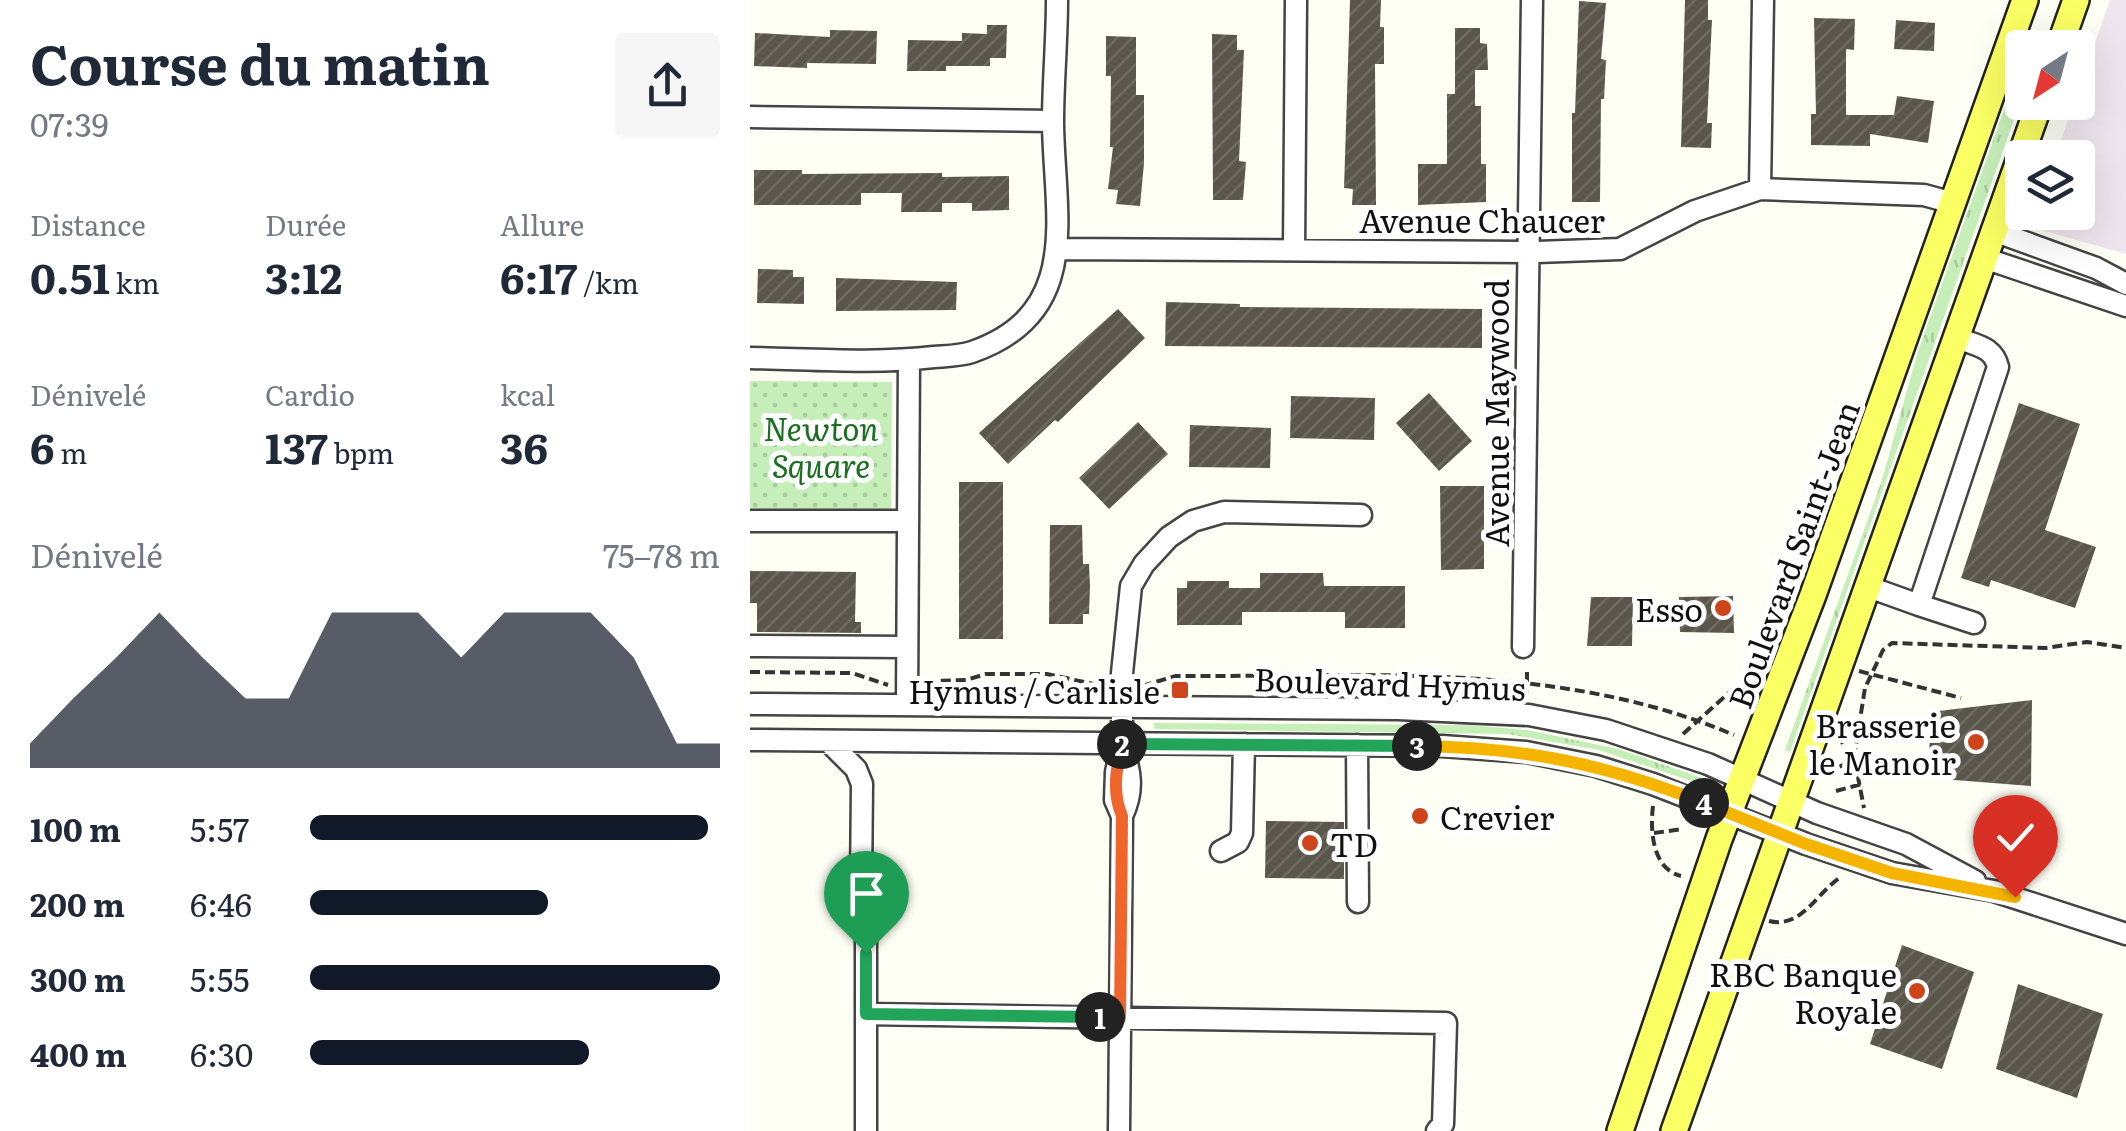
<!DOCTYPE html>
<html lang="fr">
<meta charset="utf-8">
<style>
body{margin:0;font-family:Literata,serif;background:#f6f6f7;color:#1f2937;height:100vh;display:flex;flex-direction:column;font-size:38px;white-space:nowrap}
*{box-sizing:border-box;margin:0}
p{font-size:32px;color:#747a83}
.icon{flex:none;width:55px;height:55px;fill:none;stroke:currentColor;stroke-width:2;stroke-linecap:round;stroke-linejoin:round}
.map{position:relative;flex:1;overflow:hidden}
.sheet{display:flex;flex-direction:column;background:#fff;width:750px}
.sheet>*{flex:none}
.needle{width:65px;rotate:216deg}
.tools{position:absolute;left:1255px;top:30px;display:grid;gap:20px}
.tools a{display:grid;place-items:center;width:90px;height:90px;border-radius:10px;background:#fff;box-shadow:0 10px 40px #0002;font-size:50px}
.pin{position:absolute;display:grid;place-items:center;width:85px;height:85px;color:#fff;margin:-102px -42px;border-radius:50% 50% 50% 0;rotate:-45deg;box-shadow:0 0 10px #0007}
.pin .icon{rotate:45deg}
.km{position:absolute;width:50px;height:50px;margin:-25px;border-radius:50%;background:#222;color:#fff;font-size:28px;line-height:50px;text-align:center}
.round{display:grid;place-items:center;flex:none;width:105px;height:105px;border-radius:10px;background:#f6f6f7}
.overview{display:flex;align-items:center;justify-content:space-between;height:170px;padding:0 30px}
h1{font-size:55px;font-weight:700;line-height:75px}
.figures{display:grid;grid-template-columns:repeat(3,1fr);gap:15px;height:170px;padding:10px 30px}
.figures div{display:grid;align-content:center}
.figures b{font-size:42px;font-weight:700}
.figures small{font-size:28px;font-weight:400}
.figures p{font-size:28px}
.chart{height:280px;padding:20px 30px}
.chart p{display:flex;justify-content:space-between}
.chart svg{width:100%;height:180px;margin-top:10px;fill:#111827;opacity:.7}
ul{padding:0 30px;list-style:none;font-size:32px}
li{display:grid;grid-template-columns:160px 120px 1fr;align-items:center;height:75px}
li i{height:25px;border-radius:12px;background:#111827}
main{display:flex;flex:1;min-height:0}
.map>svg:first-child{display:block}
</style>
<main>
<section class="sheet">
<div class="overview"><div><h1>Course du matin</h1><p>07:39</p></div><a class="round"><svg class="icon" aria-label="share" viewBox="0 0 24 24"><path d="M12 15V3M7 8l5-5 5 5M5 13v7h14v-7"/></svg></a></div>
<div class="figures">
<div><p>Distance</p><b>0.51<small> km</small></b></div>
<div><p>Durée</p><b>3:12</b></div>
<div><p>Allure</p><b>6:17<small> /km</small></b></div>
</div>
<div class="figures">
<div><p>Dénivelé</p><b>6<small> m</small></b></div>
<div><p>Cardio</p><b>137<small> bpm</small></b></div>
<div><p>kcal</p><b>36</b></div>
</div>
<div class="chart"><p><span>Dénivelé</span>75–78 m</p>
<svg viewBox="0 0 160 44" preserveAspectRatio="none"><path d="M0 44V38L10 27L20 17L30 6L40 17L50 27L60 27L70 6L80 6L90 6L100 17L110 6L120 6L130 6L140 17L150 38L160 38V44z"/></svg>
</div>
<ul>
<li><b>100 m</b>5:57<i style="width:97%"></i></li>
<li><b>200 m</b>6:46<i style="width:58%"></i></li>
<li><b>300 m</b>5:55<i style="width:100%"></i></li>
<li><b>400 m</b>6:30<i style="width:68%"></i></li>
</ul>
</section>
<div class="map">
<svg width="1376" height="1131" viewBox="0 0 1376 1131">
<defs>
<pattern id="grass-tufts" width="24" height="20" patternUnits="userSpaceOnUse" patternTransform="scale(2.5)"><rect width="24" height="20" fill="#c6eeb9"/><path d="M3 7l-1-3M5 7V3M7 7l1-3M15 17l-1-3M17 17v-4M19 17l1-3" fill="none" stroke="#a9cb9e"/></pattern>
<pattern id="park-dots" width="8" height="8" patternUnits="userSpaceOnUse" patternTransform="scale(2.5)"><rect width="8" height="8" fill="#c6eeb9"/><path d="M2 2h.1M6 6h.1" fill="none" stroke="#a9cb9e" stroke-width="1.8" stroke-linecap="round"/></pattern>
<pattern id="building-hatch" width="6" height="6" patternUnits="userSpaceOnUse" patternTransform="scale(2.5)"><rect width="6" height="6" fill="#5b564c"/><path d="M-1 1l2-2M0 6l6-6M5 7l2-2" fill="none" stroke="#6e6a62"/></pattern>
</defs>
<rect width="100%" height="100%" fill="#fefff4"/>
<path fill="#efe5ee" d="M1360 0H1376V254L1280 227 1285 213 1328 212V158L1305 157 1324 103 1328 102V92Z"/>
<path fill="url(#grass-tufts)" d="M1272 59V97L1040 752 1035 750 1132 480 1168 351Z
M404 723 720 725 777 730 868 749 952 778 950 784 849 750 758 734 404 729Z"/>
<path fill="url(#park-dots)" d="M0 381 142 382 141 509H0Z"/>
<path fill="url(#building-hatch)" d="M600 0H631L630 27H634V64H625L626 205H602L603 189 594 188Z
M935 0H958V20H962L957 123H962L961 148 931 147Z
M829 1 856 3 851 59 856 60 854 99H851L850 202H822V113H825Z
M1064 18 1105 19 1104 50 1096 49V115H1144L1147 96 1184 101 1178 143 1120 134V146L1061 145V114H1066Z
M1146 20 1185 23 1184 51 1144 49Z
M237 25H257L256 58H240V66H196V71H157L158 40 212 41V33L237 34Z
M705 28H730V43L737 44 738 70H725V106H731V164H736V202L668 205V164H697V94H705Z
M80 30 127 31 126 64 57 63V68L4 66 5 33 80 37Z
M462 34 487 35V50H494L489 161 496 162 493 200H463Z
M356 36 386 37V95H394V163L390 206 366 204 368 190 358 189 363 147H360L361 76H356Z
M4 170H52V174L192 173V177L259 176V210L222 211V203H192V212H151L152 193H111V205H4Z
M8 269 43 270V277H54V304L7 303Z
M86 278 207 282 206 310 86 311Z
M416 302 490 304V307L732 309V348L415 346Z
M368 309 395 338 308 422 305 420 258 464 229 433Z
M679 393 722 441 689 471 646 423Z
M541 396 625 398 624 440 540 438Z
M1269 403 1330 424 1295 530 1346 547 1325 608 1241 580 1239 587 1211 578Z
M388 422 418 454 359 509 329 478Z
M440 425 521 428 520 468 439 467Z
M209 482H253V639H209Z
M690 486H734V569L691 570Z
M300 525H332L333 564H339L340 587 339 614H333V624H299Z
M0 571 106 572 105 622H111V633L7 632V603H0Z
M510 573H573L574 586H655V628H595V612H492V625H427V588H437V581H479V588H510Z
M983 596 984 633 930 632 929 597Z
M841 597H883L882 646H837Z
M1282 700 1281 786 1179 778 1180 712Z
M516 821 594 822V879L515 878Z
M1152 945 1224 972 1192 1069 1120 1044Z
M1268 984 1353 1014 1327 1098 1246 1069Z"/>
<g fill="none" stroke-linecap="round" stroke-linejoin="round">
<defs>
<path id="minor" d="M0 117 303 121
M1010 189 1013 0
M1244 231 1346 268 1376 284
M308 249 787 252 870 249 945 211 1010 189 1174 195 1203 203
M544 250 546 0
M1234 258 1376 306
M0 358C61 359 124 364 184 357 196 356 210 356 222 352 334 313 304 215 303 123 303 82 307 41 307 0
M0 521H158
M1116 586 1169 605 1248 367C1243 345 1224 346 1206 337
M1169 605 1224 623
M0 646 157 647
M773 647 782 0
M0 704 648 709 779 715 856 730 958 764 1067 813 1156 844 1225 881
M157 705 159 360
M0 740 692 746 776 752 846 766 903 784 1056 844 1142 873 1244 891 1376 934
M78 741 106 769 112 784 111 887 116 899V1131
M607 745 608 902
M372 816 365 800 366 772 372 744V673L381 586 394 564 419 537 443 521 474 512 611 515
M471 851 488 842 492 833 494 744
M116 1014 696 1023 693 1124 687 1131
M369 1131 372 816C384 791 381 772 372 746"/>
<path id="major" d="M1309 48 1326 0
M870 1131 969 839 1063 595 1275 0
M924 1131 1290 102"/>
</defs>
<use href="#minor" stroke="#444" stroke-width="25"/>
<use href="#major" stroke="#222" stroke-width="30"/>
<path stroke="#333" stroke-width="4" stroke-dasharray="10 5" stroke-linecap="butt" d="M1109 671 1211 698
M0 672 102 673 138 685
M177 685 183 681 216 680 236 674H297L348 685
M392 686 426 676C613 677 808 660 984 735
M777 697V667
M933 734 980 692 1001 691
M1088 735 1106 767 1114 808
M1076 773 1093 765 1105 751 1115 688 1133 650 1142 643 1295 648 1337 642 1376 648
M1086 791 1112 784
M903 806C900 830 902 869 931 876
M904 833 933 829
M1019 921C1052 929 1066 893 1091 877"/>
<use href="#minor" stroke="#fff" stroke-width="20"/>
<use href="#major" stroke="#faff64" stroke-width="25"/>
</g>
<g fill="none" stroke-linecap="round" stroke-linejoin="round">
<defs>
<path id="split-1" d="M116 953V1014L350 1017"/>
<path id="split-2" d="M350 1017 370 1018 372 816C362 792 366 770 372 744"/>
<path id="split-3" d="M372 744 667 746"/>
<path id="split-4" d="M667 746C771 747 857 764 954 803"/>
<path id="split-5" d="M954 803 1056 844 1142 873 1265 897"/>
</defs>
<use href="#split-1" stroke="#fff" stroke-width="20"/>
<use href="#split-2" stroke="#fff" stroke-width="20"/>
<use href="#split-3" stroke="#fff" stroke-width="20"/>
<use href="#split-4" stroke="#fff" stroke-width="20"/>
<use href="#split-5" stroke="#fff" stroke-width="20"/>
<use href="#split-1" stroke="#22a559" stroke-width="12"/>
<use href="#split-2" stroke="#f0652b" stroke-width="12"/>
<use href="#split-3" stroke="#22a559" stroke-width="12"/>
<use href="#split-4" stroke="#f5b400" stroke-width="12"/>
<use href="#split-5" stroke="#f5b400" stroke-width="12"/>
</g>
<g fill="#ce451b" stroke="#fff" stroke-width="4">
<circle cx="973" cy="608" r="10"/>
<rect x="420" y="680" width="20" height="20" rx="5"/>
<circle cx="1226" cy="742" r="10"/>
<circle cx="670" cy="816" r="10"/>
<circle cx="560" cy="843" r="10"/>
<circle cx="1167" cy="991" r="10"/>
</g>
<g text-anchor="middle" dominant-baseline="central" stroke-width="10" stroke-linejoin="round" paint-order="stroke">
<g font-size="32" fill="#111" stroke="#fff">
<text x="732" y="219">Avenue Chaucer</text>
<text transform="translate(745 413) rotate(-90)">Avenue Maywood</text>
<text transform="translate(1042 554) rotate(-70)">Boulevard Saint-Jean</text>
<text transform="translate(640 682) rotate(2)">Boulevard Hymus</text>
</g>
<g font-size="32" font-style="italic" fill="#1a7020" stroke="#fff">
<text x="71" y="427">Newton<tspan x="71" dy="37">Square</tspan></text>
</g>
<g font-size="32" fill="#111" stroke="#fff" text-anchor="end">
<text x="953" y="608">Esso</text>
<text x="410" y="690">Hymus / Carlisle</text>
<text x="1206" y="724">Brasserie<tspan x="1206" dy="37">le Manoir</tspan></text>
<text x="690" y="816" text-anchor="start">Crevier</text>
<text x="580" y="843" text-anchor="start">TD</text>
<text x="1147" y="973">RBC Banque<tspan x="1147" dy="37">Royale</tspan></text>
</g>
</g>
</svg>
<div class="tools">
<a><svg class="needle" viewBox="-14 -14 28 28"><path d="M0-13l5 13h-10z" fill="#e53935"/><path d="M0 13l5-13h-10z" fill="#747a83"/></svg></a>
<a><svg class="icon" aria-label="layers" viewBox="0 0 24 24"><path d="M12 4l9 5-9 5-9-5zM3 14l9 5 9-5"/></svg></a>
</div>
<div class="pin" style="left:116px;top:953px;background:#1e9e55"><svg class="icon" aria-label="arrive" viewBox="0 0 24 24"><path d="M6 21V4h12l-3 4 3 4H6"/></svg></div>
<div class="pin" style="left:1265px;top:897px;background:#d93025"><svg class="icon" aria-label="check" viewBox="0 0 24 24"><path d="M5 12l5 5 9-10"/></svg></div>
<b class="km" style="left:350px;top:1017px">1</b>
<b class="km" style="left:372px;top:744px">2</b>
<b class="km" style="left:667px;top:746px">3</b>
<b class="km" style="left:954px;top:803px">4</b>
</div>
</main>
